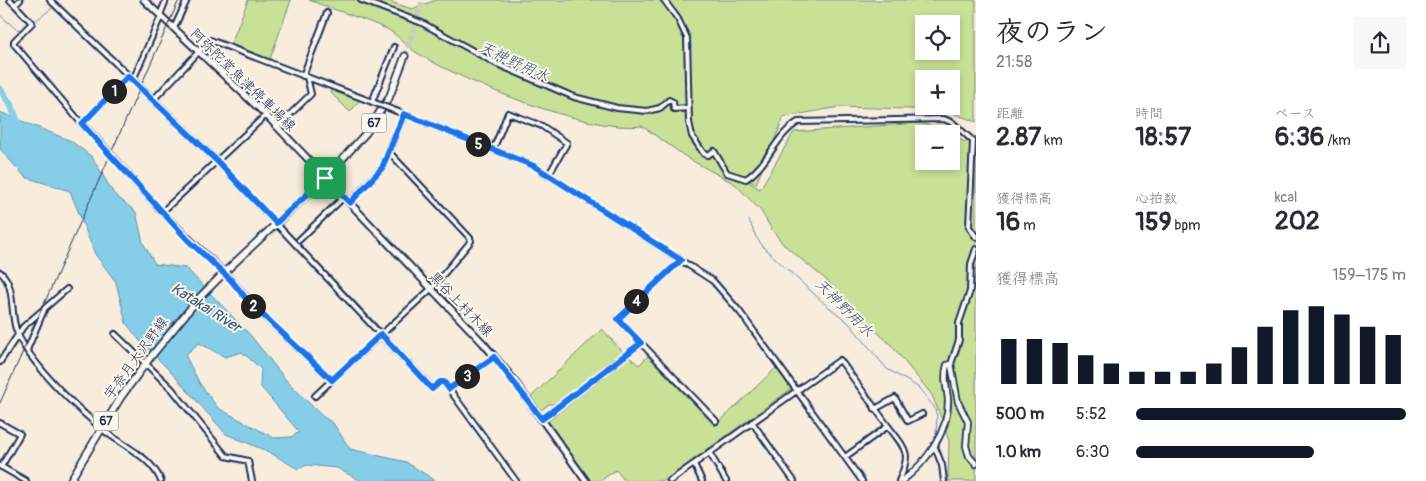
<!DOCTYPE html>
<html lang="ja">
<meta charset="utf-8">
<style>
body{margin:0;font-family:Pangolin,"Klee One",sans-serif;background:#f7f7f7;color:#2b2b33;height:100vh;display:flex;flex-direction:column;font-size:19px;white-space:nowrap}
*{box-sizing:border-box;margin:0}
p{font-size:16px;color:#7c7c81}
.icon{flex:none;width:28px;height:28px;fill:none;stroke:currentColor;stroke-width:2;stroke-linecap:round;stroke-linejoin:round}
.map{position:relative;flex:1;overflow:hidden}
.details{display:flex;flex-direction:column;background:#fff;width:450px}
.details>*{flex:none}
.buttons{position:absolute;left:915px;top:15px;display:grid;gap:10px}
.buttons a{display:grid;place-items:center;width:45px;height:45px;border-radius:0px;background:#fff;box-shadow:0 2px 8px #0003;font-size:25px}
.pin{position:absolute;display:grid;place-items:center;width:42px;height:42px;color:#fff;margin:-21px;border-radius:10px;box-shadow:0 2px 8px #0006}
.km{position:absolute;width:25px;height:25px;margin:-12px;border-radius:50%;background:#222;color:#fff;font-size:14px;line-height:25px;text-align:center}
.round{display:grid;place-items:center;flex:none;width:52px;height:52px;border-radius:0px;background:#f7f7f7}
.headline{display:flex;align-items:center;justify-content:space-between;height:85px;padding:0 20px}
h1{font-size:28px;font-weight:700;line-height:38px}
.stats{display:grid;grid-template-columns:repeat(3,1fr);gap:8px;height:85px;padding:5px 20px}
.stats div{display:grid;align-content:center}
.stats b{font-size:25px;font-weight:700}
.stats small{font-size:14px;font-weight:400}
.stats p{font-size:14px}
.chart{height:140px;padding:10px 20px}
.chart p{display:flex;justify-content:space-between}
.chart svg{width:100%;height:90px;margin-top:5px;stroke:#111827;stroke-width:6}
ul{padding:0 20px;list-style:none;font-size:16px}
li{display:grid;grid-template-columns:80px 60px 1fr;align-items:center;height:38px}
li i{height:12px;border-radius:6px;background:#111827}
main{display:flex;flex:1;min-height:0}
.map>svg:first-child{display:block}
</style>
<main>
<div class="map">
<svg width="976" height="481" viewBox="0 0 976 481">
<rect width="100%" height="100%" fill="#f8eddc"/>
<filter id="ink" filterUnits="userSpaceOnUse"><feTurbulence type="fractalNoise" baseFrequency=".02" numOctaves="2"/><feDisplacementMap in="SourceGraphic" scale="10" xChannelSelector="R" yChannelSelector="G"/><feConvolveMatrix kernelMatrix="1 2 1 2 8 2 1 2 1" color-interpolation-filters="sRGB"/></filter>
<g filter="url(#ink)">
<path fill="#c8e197" stroke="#72887a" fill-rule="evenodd" d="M248 0H291L270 59 231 44Z
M309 0H385L412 9 436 0H658L680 15 667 0H976V122L945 110 839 107 784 117 756 184 736 174 760 189 794 132 919 123 946 129 964 142 976 136V481H948L949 441 942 420 932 395 891 345 838 295 829 282 784 245 772 230 761 211 735 184 689 159 642 126C587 133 464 82 417 53 406 46 398 35 387 29 362 18 334 10 309 0ZM924 24H951V51H924ZM924 79H951V106H924ZM924 134H951V161H924Z
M332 89 360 100 350 112 330 92Z
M602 329 623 352 559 404H549L541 410 531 397Z
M648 356 715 426 776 368 791 389 664 481H625L616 470 600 481H591L548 421 629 357 639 365Z"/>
<path fill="#86cee7" stroke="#5b8eb0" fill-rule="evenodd" d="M0 112 71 141 92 157 114 194 136 212 143 243 155 264 186 268 251 336 286 380 322 416 333 423 350 449 406 462 436 481H361L337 468 307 465 298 469 269 452 226 434 169 370 140 341 126 323 116 282 95 254 70 191 25 177 0 149ZM199 343 225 357 242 352 261 369 260 386 299 432 291 437 274 438 218 408 200 384 185 355Z"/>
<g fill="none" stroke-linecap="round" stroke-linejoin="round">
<path stroke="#5b8eb0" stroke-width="1" d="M370 0 412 17
M58 5 132 77
M0 15 16 29 23 30
M34 22 55 6
M422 26 493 65 560 95 624 112H660
M234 176 276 219
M749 220 756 237 764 248 825 304 848 322 887 369 918 387 934 407 937 416 936 433
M281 224 435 385
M0 275C13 291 6 311 14 331
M18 341 50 384 65 398
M438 386 442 384 513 481
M113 440 147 465 158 481
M939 444 947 481"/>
<path stroke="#86cee7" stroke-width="7" d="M0 89 11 105 19 126"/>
<path stroke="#ccc7c3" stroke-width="5.5" stroke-dasharray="5.5 3" stroke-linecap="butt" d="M405 56 423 0"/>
<defs>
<path id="minor" d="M10 0 15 5 20 0
M50 0 217 161 432 389 440 382H444L516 481
M361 0 422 23 497 64 574 97 617 108 647 111 660 108 669 100 673 102 674 109 688 108
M664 0 678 19 687 38 689 122 692 136 704 154 708 155 714 151 727 173 746 179C768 165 775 136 798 122L944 119 953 123 973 141 969 227 976 237
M15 5 32 23 14 41V44L82 124 128 76
M160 15 166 0
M174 28 187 0
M303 76 327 13
M133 80 161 16
M153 100 210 40 375 103
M372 102 394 47
M396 111 534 166 713 281 740 312 862 481
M82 124C111 152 135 183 162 212L266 115
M277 127 311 94 307 77
M493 150 508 113 542 126 567 143 548 176
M349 203 382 168 404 115
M162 212 231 279 257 310 332 380 433 287 471 241 470 238 389 152
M299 240 344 197
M681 260 618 319 716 421
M0 272C17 286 9 313 17 332 22 346 33 359 42 370 58 390 82 412 102 429 121 445 151 456 161 481
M115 334 172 389 226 456 248 461 252 481
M27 350 44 310
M0 362 23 327 67 289
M951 364 959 340V323L970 291 971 264 976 249
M449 389 494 357
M315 396 332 380
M875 409 895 398 908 421 922 414
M542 419 641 343
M752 422 794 481
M0 423 20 434 1 467
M934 445 942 465 944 481
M709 452 726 481
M845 457 888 426C906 450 912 452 899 481
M694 464 702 481
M0 466 26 481
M670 481 840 360 888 426"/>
<path id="tertiary" d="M902 481C926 463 949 432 948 400 947 388 943 377 947 365L951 364 958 402 968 422 966 446 969 456 976 464"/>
<path id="secondary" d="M144 0 266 115 483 343 509 374 586 481"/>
<path id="primary" d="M229 268 325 178 366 133 389 98 405 56
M70 481 121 397 149 359"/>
</defs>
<use href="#minor" stroke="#1b2f5e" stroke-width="8"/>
<use href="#tertiary" stroke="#1b2f5e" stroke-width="8"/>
<use href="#secondary" stroke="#1b2f5e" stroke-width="9"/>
<use href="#primary" stroke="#1b2f5e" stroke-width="9"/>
<use href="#minor" stroke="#fbf7ec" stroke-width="4"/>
<use href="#tertiary" stroke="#fbf7ec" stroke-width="4.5"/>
<use href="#secondary" stroke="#fbf7ec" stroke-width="5"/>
<use href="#primary" stroke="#fbf7ec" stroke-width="5.5"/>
<path stroke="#1b2f5e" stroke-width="1" d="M0 403 179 0"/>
<defs>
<path id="minor-bridge" d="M375 103 396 111"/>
<path id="primary-bridge" d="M149 359 199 298 229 268"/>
</defs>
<use href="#minor-bridge" stroke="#1b2f5e" stroke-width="8" stroke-linecap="butt"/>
<use href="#primary-bridge" stroke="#1b2f5e" stroke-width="9" stroke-linecap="butt"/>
<use href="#minor-bridge" stroke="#fbf7ec" stroke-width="4"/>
<use href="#primary-bridge" stroke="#fbf7ec" stroke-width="5.5"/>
</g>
</g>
<g fill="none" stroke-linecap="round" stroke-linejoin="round" filter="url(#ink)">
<defs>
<path id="route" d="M128 76 217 161 276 223 325 178 350 203 382 168 404 114 534 166 681 260 618 319 641 343 542 419 494 357 449 389 444 382H440L432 389 381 334 332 380 248 301 231 280 188 240 82 124Z"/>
</defs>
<use href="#route" stroke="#fff" stroke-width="10"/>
<use href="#route" stroke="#1a73e8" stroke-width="6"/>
</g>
<g text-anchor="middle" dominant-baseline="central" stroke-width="4" stroke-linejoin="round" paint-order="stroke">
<g fill="#fbf7ec" stroke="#5e6b89" stroke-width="1">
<rect x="361.5" y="113.5" width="25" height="19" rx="4"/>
<rect x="93.5" y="411.5" width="25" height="19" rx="4"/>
</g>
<g font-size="12" font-weight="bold" fill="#1b2f5e">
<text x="374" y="123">67</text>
<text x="106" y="421">67</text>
</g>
<g font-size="14" fill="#1b2f5e" stroke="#fbf7ec">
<text transform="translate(243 80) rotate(44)">阿弥陀堂魚津停車場線</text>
<text transform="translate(461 304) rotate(46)">黒谷上村木線</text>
<text transform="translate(136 358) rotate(-54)">宇奈月大沢野線</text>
</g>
<g font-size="15" font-style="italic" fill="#365780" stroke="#fbf7ec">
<text transform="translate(514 62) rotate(25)">天神野用水</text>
<text transform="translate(206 308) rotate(32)">Katakai River</text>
<text transform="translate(844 308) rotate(45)">天神野用水</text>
</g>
</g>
</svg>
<div class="buttons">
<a><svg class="icon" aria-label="locate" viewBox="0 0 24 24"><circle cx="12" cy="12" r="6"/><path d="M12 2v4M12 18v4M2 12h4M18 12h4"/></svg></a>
<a>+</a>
<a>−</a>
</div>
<div class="pin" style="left:325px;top:178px;background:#1e9e55"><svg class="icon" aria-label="arrive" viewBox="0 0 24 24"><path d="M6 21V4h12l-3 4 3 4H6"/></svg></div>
<b class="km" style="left:114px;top:91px">1</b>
<b class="km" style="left:253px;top:306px">2</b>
<b class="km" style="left:467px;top:376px">3</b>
<b class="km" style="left:636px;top:301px">4</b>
<b class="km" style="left:478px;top:144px">5</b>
</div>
<section class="details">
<div class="headline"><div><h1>夜のラン</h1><p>21:58</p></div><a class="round"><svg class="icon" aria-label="share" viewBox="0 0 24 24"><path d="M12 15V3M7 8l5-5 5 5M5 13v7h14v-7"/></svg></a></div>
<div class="stats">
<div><p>距離</p><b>2.87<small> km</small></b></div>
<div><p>時間</p><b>18:57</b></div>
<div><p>ペース</p><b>6:36<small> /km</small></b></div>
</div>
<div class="stats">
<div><p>獲得標高</p><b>16<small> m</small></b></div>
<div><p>心拍数</p><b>159<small> bpm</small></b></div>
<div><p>kcal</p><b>202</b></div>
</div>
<div class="chart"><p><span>獲得標高</span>159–175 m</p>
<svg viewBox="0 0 160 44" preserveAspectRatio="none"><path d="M5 44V22M15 44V22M25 44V24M35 44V30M45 44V34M55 44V38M65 44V38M75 44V38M85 44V34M95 44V26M105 44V16M115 44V8M125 44V6M135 44V10M145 44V16M155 44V20"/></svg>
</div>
<ul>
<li><b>500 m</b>5:52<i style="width:100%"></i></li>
<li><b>1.0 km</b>6:30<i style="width:66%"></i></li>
</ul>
</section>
</main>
